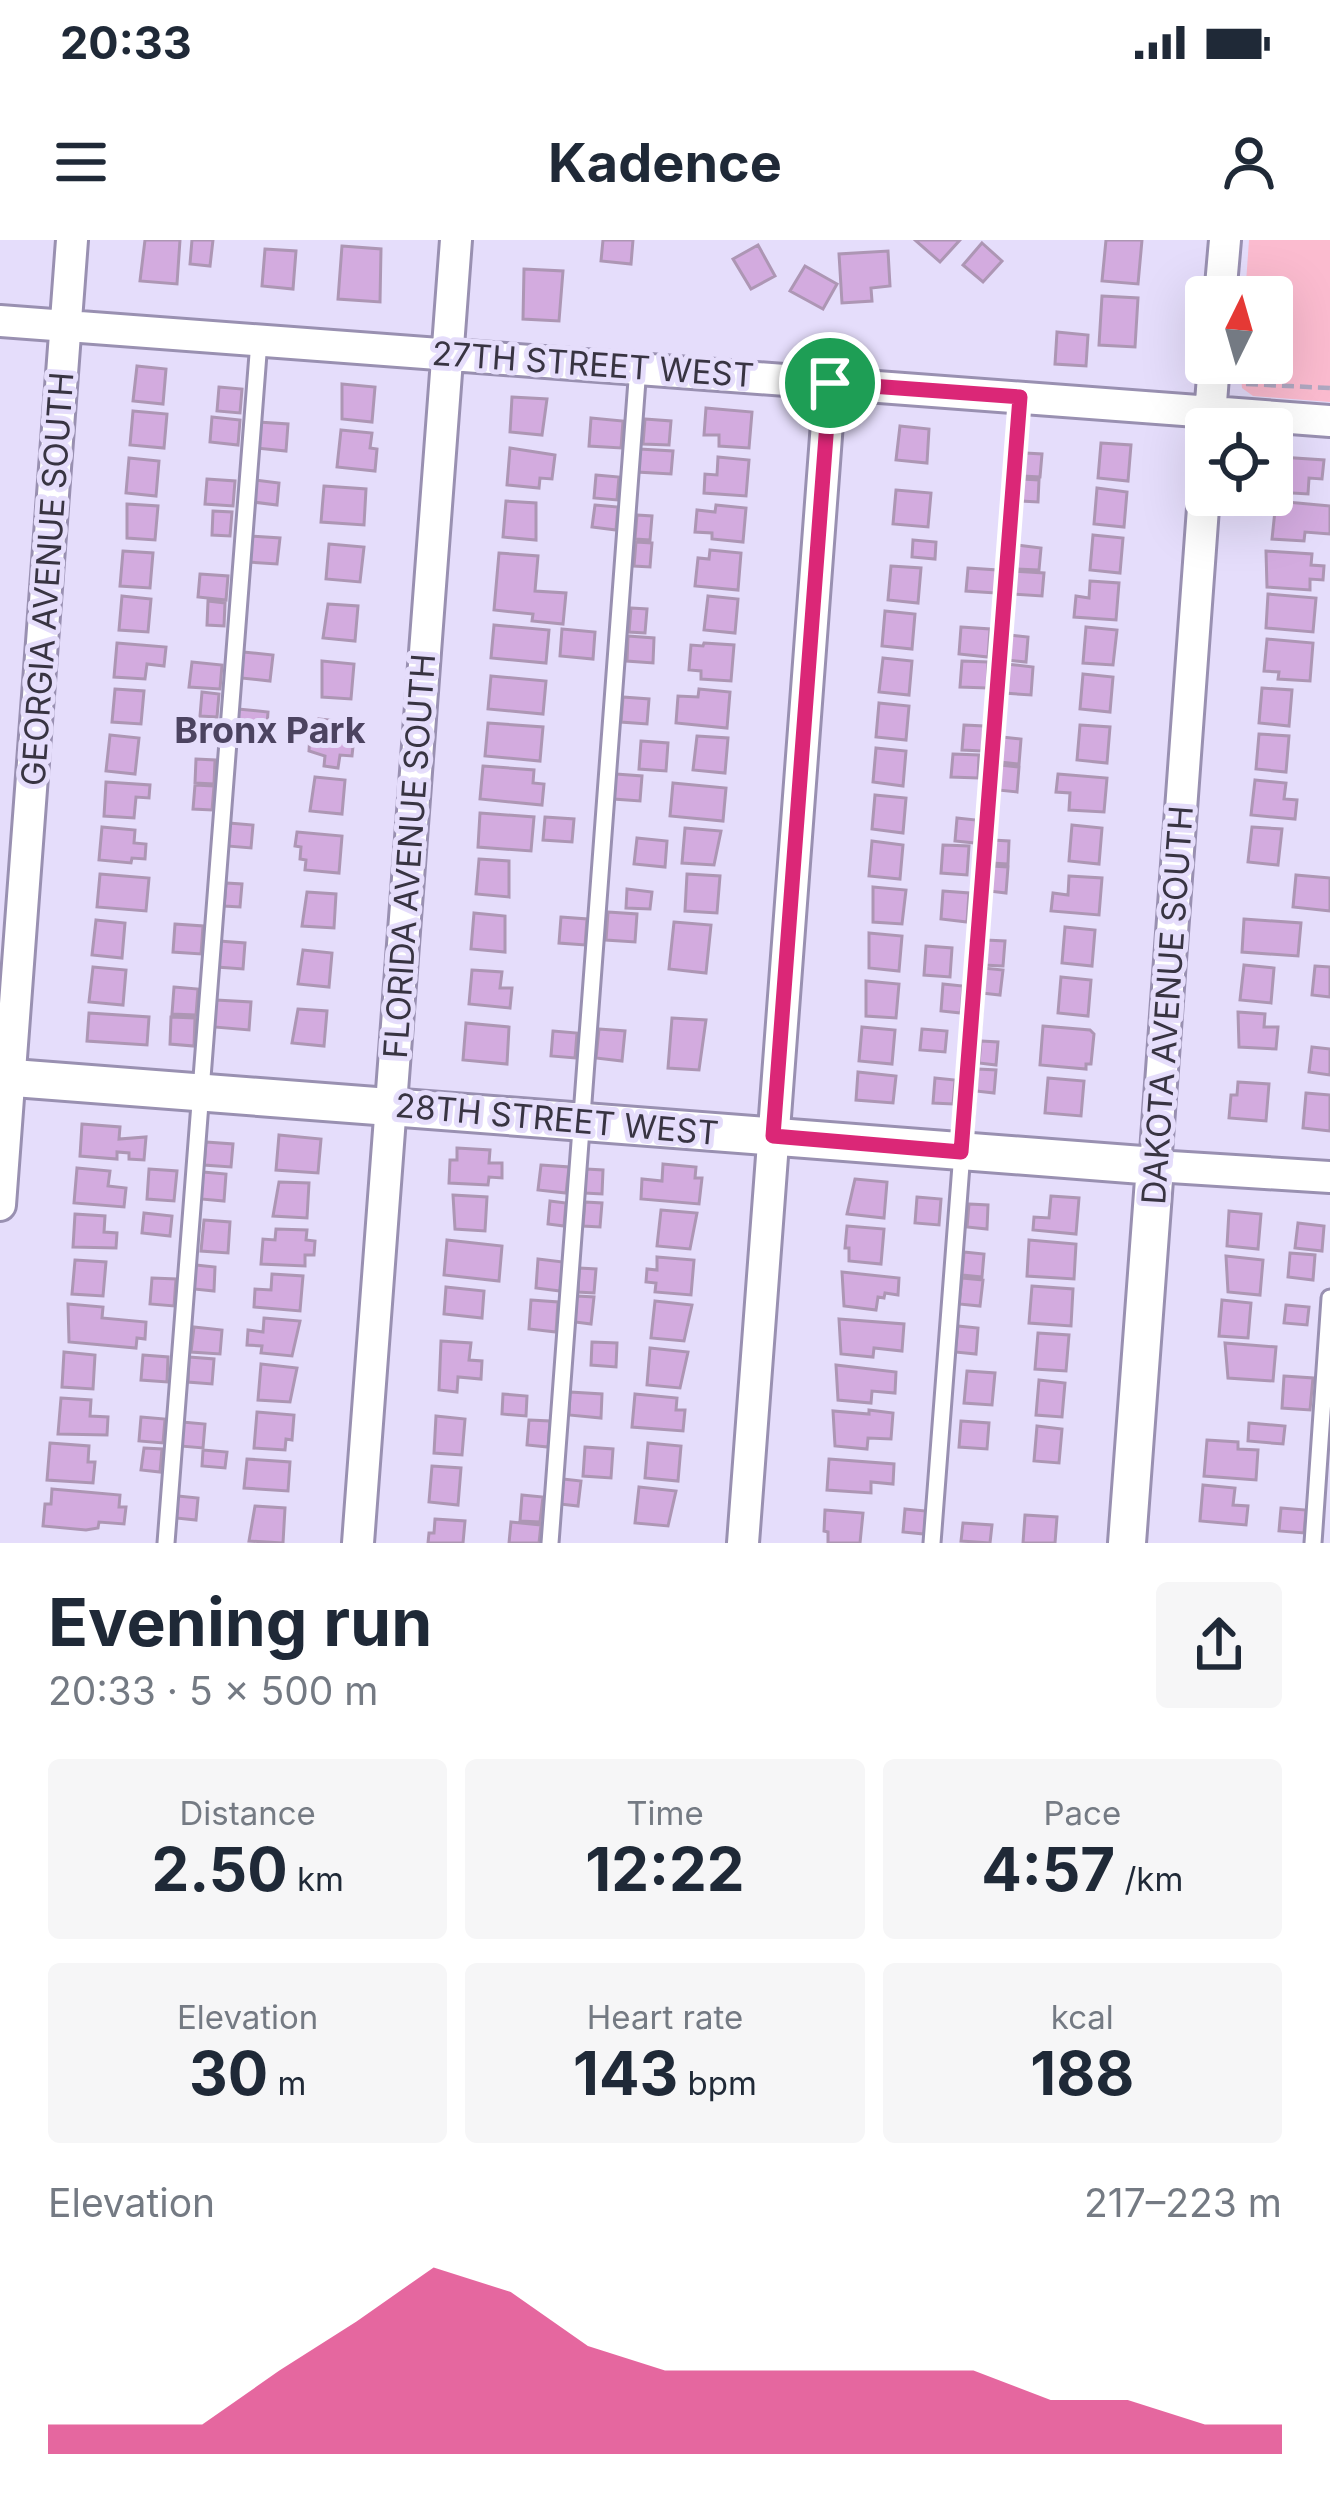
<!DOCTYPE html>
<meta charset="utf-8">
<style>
body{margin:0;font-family:Inter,sans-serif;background:#f6f6f7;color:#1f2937;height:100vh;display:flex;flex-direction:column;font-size:45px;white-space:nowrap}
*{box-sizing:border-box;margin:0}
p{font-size:39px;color:#747a83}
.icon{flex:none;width:66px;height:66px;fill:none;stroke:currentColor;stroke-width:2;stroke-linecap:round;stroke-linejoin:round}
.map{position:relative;height:1303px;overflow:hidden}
.sheet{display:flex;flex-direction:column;background:#fff;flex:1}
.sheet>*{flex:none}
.needle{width:78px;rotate:5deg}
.tools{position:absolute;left:1185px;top:36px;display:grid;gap:24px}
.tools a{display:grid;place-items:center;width:108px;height:108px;border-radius:12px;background:#fff;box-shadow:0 12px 48px #0002;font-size:60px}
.pin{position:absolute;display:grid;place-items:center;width:102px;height:102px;color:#fff;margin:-51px;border:6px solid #fff;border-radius:50%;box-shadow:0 3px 12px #0007}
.round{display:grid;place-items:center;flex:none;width:126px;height:126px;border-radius:12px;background:#f6f6f7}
.summary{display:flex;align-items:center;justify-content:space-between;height:204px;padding:0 48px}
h1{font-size:66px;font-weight:700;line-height:90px}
.metrics{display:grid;grid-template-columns:repeat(3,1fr);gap:18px;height:204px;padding:12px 48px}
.metrics div{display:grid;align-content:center;border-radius:12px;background:#f6f6f7;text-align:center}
.metrics b{font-size:60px;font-weight:700}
.metrics small{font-size:33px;font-weight:400}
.metrics p{font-size:33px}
.chart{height:336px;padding:24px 48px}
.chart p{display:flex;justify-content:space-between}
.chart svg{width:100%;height:216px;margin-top:12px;fill:#db2777;opacity:.7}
.status{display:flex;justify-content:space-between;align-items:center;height:84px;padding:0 60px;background:#fff;direction:ltr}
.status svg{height:33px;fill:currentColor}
header{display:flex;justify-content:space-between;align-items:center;height:156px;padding:0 48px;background:#fff;font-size:54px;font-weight:700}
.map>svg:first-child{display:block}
</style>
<div class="status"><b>20:33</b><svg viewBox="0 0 49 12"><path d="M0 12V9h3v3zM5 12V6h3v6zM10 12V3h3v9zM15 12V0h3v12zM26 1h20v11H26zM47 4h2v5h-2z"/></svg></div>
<header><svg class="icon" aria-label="menu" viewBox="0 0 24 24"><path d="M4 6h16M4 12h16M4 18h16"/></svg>Kadence<svg class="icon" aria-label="person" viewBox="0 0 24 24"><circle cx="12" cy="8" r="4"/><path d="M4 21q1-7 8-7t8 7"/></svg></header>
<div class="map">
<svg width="1330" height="1303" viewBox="0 0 1330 1303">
<rect width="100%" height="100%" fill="#e5ddfb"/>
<path fill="#fbbbcf" d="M1249 0H1330V162L1253 156 1242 148 1240 123H1272V57H1245Z"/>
<path fill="#d3abdf" stroke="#ad96b4" stroke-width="3" d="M145 0H180L177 44 140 41Z
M192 0H213L210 26 190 24Z
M603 0H633L631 24 601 21Z
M915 0H960L940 22Z
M1106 0H1142L1138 44 1102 41Z
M982 3 1002 21 983 42 963 25Z
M758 5 775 36 751 49 733 19Z
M342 6 381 9 380 62 338 59Z
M265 9 296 11 293 49 262 46Z
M888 11 890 46 871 48 872 61 842 63 839 14Z
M805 26 837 44 823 69 790 51Z
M524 29 563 31 559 81 523 79Z
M1102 56 1138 58 1135 107 1099 105Z
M1057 92 1088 95 1086 126 1055 124Z
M137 126 166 129 163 164 133 161Z
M342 144 375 147 372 182 342 179Z
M219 147 242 149 240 173 217 171Z
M512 157 547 159 542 195 510 192Z
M706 168 752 172 749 208 719 206V195H704Z
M133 171 167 174 164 208 130 205Z
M212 177 240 180 238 205 210 202Z
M591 178 623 181 621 208 589 206Z
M645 179 671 181 669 205 643 204Z
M258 182 288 184 286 211 256 208Z
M900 186 929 189 927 223 896 220Z
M341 190 372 193 370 208 377 209 375 231 337 227Z
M1101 203 1131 205 1128 241 1098 238Z
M510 208 555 215 552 239 540 238 539 248 507 245Z
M639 209 673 211 671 234 637 232Z
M1025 213 1042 214 1040 237 1023 236Z
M718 217 749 220 746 256 704 253 705 234 717 235Z
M1280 217 1324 220 1322 239 1309 238 1308 254 1277 252Z
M129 218 159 221 156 256 126 253Z
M596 235 619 237 617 260 594 258Z
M207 239 235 241 233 266 205 264Z
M1022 239 1039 240 1038 262 1021 261Z
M255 240 279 243 277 265 253 262Z
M324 246 366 249 364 285 321 282Z
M1097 248 1127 252 1124 287 1094 284Z
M896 250 931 253 928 287 893 284Z
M506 261 536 263V300L503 297Z
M1276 261 1330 266V294L1305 292 1304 301 1272 299Z
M127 264 158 266 155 300 127 298Z
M595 265 618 267 616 290 592 287Z
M716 265 746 268 743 302 712 299V293L695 292 697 270 715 272Z
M213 271 232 272 230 296 212 295Z
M637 275 652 276 650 300 635 299Z
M1093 295 1123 298 1120 333 1090 330Z
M250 296 280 298 277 324 248 322Z
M913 300 936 302 935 319 912 317Z
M636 302 652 303 650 327 634 326Z
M329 304 364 307 360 342 326 339Z
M1017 305 1041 308 1039 330 1014 329Z
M710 310 741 313 738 350 695 346 698 318 709 319Z
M123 311 153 313 150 348 120 346Z
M1266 311 1312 314 1311 325 1324 326 1323 340 1310 339V350L1267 347Z
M499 313 538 316 535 351 566 353 563 384 532 381 533 374 494 370Z
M891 326 921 328 918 363 888 360Z
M968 328 997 330 995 353 966 351Z
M1014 331 1044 333 1042 356 1013 354Z
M200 334 228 336 226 360 198 357Z
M1090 341 1119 343 1116 380 1074 377 1076 356 1089 358Z
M1268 354 1316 358 1313 392 1266 388Z
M122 356 151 359 148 392 119 390Z
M708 356 738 359 735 393 704 390Z
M208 361 225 363 224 386 207 385Z
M328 364 358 366 355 401 323 398Z
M631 368 647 369 645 393 629 392Z
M885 371 915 374 912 409 882 406Z
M494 385 549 390 546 423 491 418Z
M961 387 990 389 988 417 959 414Z
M1086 387 1117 390 1113 425 1083 423Z
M562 389 595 392 593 419 560 416Z
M1010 395 1028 397 1026 422 1007 420Z
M628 396 654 398 653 423 627 421Z
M1267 399 1313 403 1310 441 1278 439 1279 432 1264 431Z
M117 403 166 407 164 426 147 424 145 439 114 437Z
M704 403 734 405 731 441 701 439V431L689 430 691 405 703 406Z
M243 412 273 415 270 441 241 438Z
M883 418 912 421 909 455 879 452Z
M322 421 354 424 351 459 322 457Z
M962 421 988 422 987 448 960 447Z
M192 422 222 425 220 449 189 447Z
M1006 424 1033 427 1031 455 1004 453Z
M1083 434 1113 437 1110 472 1080 469Z
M491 436 546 441 543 474 488 469Z
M1262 448 1292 450 1289 486 1259 483Z
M115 449 144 451 141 484 112 482Z
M699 449 730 452 727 488 676 483 678 456 698 457Z
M202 452 219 454 217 477 200 476Z
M623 457 649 459 647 484 621 482Z
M879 463 909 466 906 500 876 497Z
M238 469 268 472 266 498 236 495Z
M319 479 349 482 348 497H354L352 516 340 515 338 528 324 526 325 516 309 511 310 494 318 495Z
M488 483 543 487 540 521 485 516Z
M964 485 984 486 982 511 962 510Z
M1080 485 1110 487 1107 523 1077 520Z
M1259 494 1289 496 1286 532 1256 529Z
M110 495 139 498 135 534 106 531Z
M697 496 728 498 725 533 693 530Z
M1002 497 1021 499 1019 524 1000 522Z
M641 501 668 503 666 531 639 529Z
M876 508 906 511 903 546 873 542Z
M953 514 979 515 978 538 951 537Z
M196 519 215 520 214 544 195 543Z
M1000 525 1019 527 1017 552 998 550Z
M483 526 534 530 533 543 544 544 542 565 480 559Z
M616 534 642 536 640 561 614 559Z
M1058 534 1107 538 1104 572 1069 570 1070 553 1056 552Z
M315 537 345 540 342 574 310 571Z
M1255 540 1286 543 1284 559 1297 560 1295 579 1251 575Z
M106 542 150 545 149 558 136 557 134 578 104 576Z
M673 543 726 548 723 581 670 576Z
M195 545 214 546 212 570 193 569Z
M875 555 906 558 903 593 872 589Z
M480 573 534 577 531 611 478 607Z
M545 577 574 579 572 602 543 600Z
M957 578 976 580 975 603 955 601Z
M229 583 253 585 251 608 227 606Z
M1072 585 1102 588 1099 624 1069 621Z
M102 587 135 590 134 603 146 604 145 619 132 618 131 623 99 620Z
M1252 587 1282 589 1278 625 1248 622Z
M685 588 721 591 714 625 682 623Z
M297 592 342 596 339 633 305 630 306 620 300 619 301 607 295 606Z
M637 598 667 601 665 627 634 624Z
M992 600 1009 601 1008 624 991 623Z
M872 601 903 605 900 639 869 636Z
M943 605 969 606 967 635 941 633Z
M479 619 509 621V657L476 654Z
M991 626 1008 627 1006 653 989 651Z
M100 634 149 638 146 671 97 667Z
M687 634 720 636 717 673 685 671Z
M1296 635 1330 638V671L1293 667Z
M1069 636 1102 638 1099 675 1051 671 1053 653 1068 655Z
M226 643 242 644 240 667 224 666Z
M873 647 906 650 902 684 873 682Z
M627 649 652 652 650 669 626 668Z
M943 651 969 653 967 682 941 679Z
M307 652 336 654 334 688 302 686Z
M608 672 637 674 635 702 606 700Z
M474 673 505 676V712L471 709Z
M561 677 587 679 585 705 559 703Z
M1244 679 1301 683 1298 716 1242 712Z
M96 680 125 683 122 718 92 715Z
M674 682 711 685 706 733 669 729Z
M175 684 203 686 201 714 173 712Z
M1065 687 1095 690 1092 726 1062 723Z
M869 693 902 696 899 731 869 728Z
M985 700 1005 701 1003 726 983 725Z
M219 701 245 703 243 729 217 727Z
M926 706 952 708 950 737 924 735Z
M303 710 332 713 329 747 298 744Z
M1244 725 1274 728 1271 763 1240 760Z
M1315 726 1330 727V757L1312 755Z
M93 727 126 730 123 765 89 762Z
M983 728 1003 730 1000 755 981 753Z
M472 730 502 732 500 748H512L510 768 469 764Z
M1061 737 1091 740 1088 776 1058 773Z
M866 741 899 744 896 778 866 776Z
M943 744 963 746 961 773 941 771Z
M174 747 198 749 196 775 172 774Z
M216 760 251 762 249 790 214 787Z
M298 769 327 771 324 806 292 803Z
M1238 772 1265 774 1264 787H1278L1276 809 1239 807Z
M89 773 149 777 147 805 87 801Z
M171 777 195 778 194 806 170 804Z
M672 778 706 780 699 830 668 828Z
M466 783 509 787 507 824 463 820Z
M1043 786 1090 790 1094 794 1091 824H1086V829L1040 825Z
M862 787 895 790 892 824 859 821Z
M599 789 625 791 622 821 596 818Z
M922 789 947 791 945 812 920 810Z
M553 791 577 793 575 818 551 816Z
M981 801 998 802 996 825 979 823Z
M1312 807 1330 809V835L1309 832Z
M978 829 996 830 994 853 976 851Z
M858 832 896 836 893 863 856 860Z
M935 838 955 840 953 864 933 863Z
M1048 838 1084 841 1081 876 1045 873Z
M1238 842 1269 844 1266 881 1229 878 1231 855H1237Z
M1306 853 1330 855V891L1303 888Z
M82 884 120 887 119 899 146 897 144 920 129 919V913L117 912V919L80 916Z
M279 895 321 899 318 933 276 930Z
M206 902 233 904 231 927 204 925Z
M457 908 490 910 489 923H502V938L489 937 488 945 449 943 450 920H457Z
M663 924 696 927 695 938H702L699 964 641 959 642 939 662 941Z
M541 925 569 927 566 953 538 950Z
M77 928 110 931 108 946 126 948 124 967 74 963Z
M149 929 177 931 174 961 147 959Z
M586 929 603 930 602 954 585 953Z
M203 932 226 934 224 961 201 959Z
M855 939 887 942 884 978 847 974Z
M279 942 309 943 307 978 273 976Z
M453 955 487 957 485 991 455 989Z
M1051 956 1079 958 1076 994 1033 990 1034 977 1049 978Z
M917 957 941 959 939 985 915 983Z
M550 961 566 963 564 986 548 984Z
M585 962 602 963 600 987 583 986Z
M969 964 988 965 987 989 967 987Z
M661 970 697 973 690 1009 657 1006Z
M1229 971 1261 974 1258 1009 1227 1006Z
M144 973 172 976 170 996 142 993Z
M75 974 105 976 104 992 117 993 116 1008 73 1007Z
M204 980 230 982 228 1013 201 1011Z
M1298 983 1324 986 1322 1011 1295 1008Z
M847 986 884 989 881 1024 849 1021V1008H845Z
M276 989 307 990 306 1000 315 1001 314 1015H305V1026L261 1024 263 999 275 1000Z
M447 1000 502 1006 499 1041 444 1035Z
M1029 1000 1076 1004 1074 1039 1027 1036Z
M964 1012 984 1014 982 1037 962 1035Z
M1290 1013 1315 1015 1313 1040 1288 1037Z
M1226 1016 1263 1020 1260 1055 1228 1052Z
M657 1017 694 1020 691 1055 655 1052 656 1043 646 1042 647 1029 657 1030Z
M538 1019 563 1022 560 1051 536 1048Z
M75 1020 106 1022 103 1056 72 1054Z
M196 1025 215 1027 214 1051 194 1049Z
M579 1028 596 1029 594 1053 578 1052Z
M842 1032 899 1038 898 1055 885 1053 884 1058 878 1057 876 1070 844 1066Z
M272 1034 303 1036 300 1071 254 1067 255 1049 271 1050Z
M152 1038 176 1039 174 1066 150 1064Z
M962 1038 983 1040 980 1066 959 1064Z
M1032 1046 1073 1049 1071 1086 1029 1083Z
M446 1047 484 1051 482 1078 444 1074Z
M577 1056 594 1057 591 1084 575 1082Z
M531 1060 558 1062 556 1092 529 1089Z
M1222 1060 1251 1063 1248 1098 1219 1096Z
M655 1061 692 1065 684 1101 651 1098Z
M68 1064 103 1067 102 1078 146 1082 145 1099 137 1098 136 1108 69 1102Z
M1286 1065 1309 1067 1307 1085 1284 1083Z
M264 1078 300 1081 292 1116 261 1113 262 1106 247 1105 248 1090 263 1092Z
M839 1079 904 1084 902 1111 874 1108 873 1117 841 1114Z
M958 1086 978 1088 976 1114 955 1112Z
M194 1087 222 1090 220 1114 191 1112Z
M1038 1093 1069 1095 1066 1131 1035 1129Z
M441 1101 471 1103 469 1120 482 1121 481 1139 458 1137 457 1152 439 1150Z
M592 1102 617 1103 616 1127 591 1125Z
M1225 1103 1276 1107 1273 1141 1228 1138Z
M650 1108 688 1112 680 1148 647 1145Z
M64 1112 95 1115 93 1149 62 1147Z
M143 1115 168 1117 167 1142 141 1140Z
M189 1117 214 1119 212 1144 188 1142Z
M261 1124 297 1128 290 1162 258 1160Z
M836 1125 896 1132 895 1153 872 1151 871 1163 838 1160Z
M967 1131 995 1133 992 1165 964 1163Z
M1284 1136 1313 1138 1310 1170 1282 1168Z
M1039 1140 1065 1143 1062 1177 1036 1175Z
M570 1152 602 1154 601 1178 569 1175Z
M503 1154 527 1156 526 1176 502 1174Z
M635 1154 677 1158 676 1170H685L683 1191 632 1187Z
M61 1158 91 1160 90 1176 108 1177 107 1195 58 1194Z
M869 1170 893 1173 891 1199 868 1198 867 1209 835 1206 833 1171 869 1174Z
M257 1172 294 1175 292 1200 286 1199 285 1210 254 1208Z
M436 1176 465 1179 462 1215 434 1213Z
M141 1177 165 1179 163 1203 139 1201Z
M529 1180 550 1181 548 1207 527 1205Z
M961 1181 989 1183 987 1209 959 1207Z
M182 1182 205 1184 203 1208 180 1206Z
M1249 1183 1285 1186 1283 1204 1248 1201Z
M1037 1186 1062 1189 1059 1223 1034 1221Z
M1207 1200 1238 1202V1209L1258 1210 1256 1240 1204 1236Z
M50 1203 89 1206 88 1222H95L93 1243 47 1240Z
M648 1203 681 1206 678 1241 645 1238Z
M585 1207 613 1209 611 1238 583 1236Z
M144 1208 162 1209 160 1232 141 1230Z
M203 1210 227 1212 225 1228 202 1226Z
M247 1219 290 1222 288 1251 244 1248Z
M829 1219 894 1224 893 1244 871 1242V1253L827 1250Z
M432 1226 461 1228 458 1265 429 1262Z
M563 1239 581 1241 578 1266 560 1264Z
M1203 1245 1235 1248 1233 1265 1248 1266 1246 1285 1200 1281Z
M639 1247 676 1251 668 1286 635 1283Z
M52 1249 120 1255 119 1267H126L124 1284 99 1282 98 1288 86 1290 43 1286 45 1264H51Z
M522 1255 543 1257 540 1282 520 1281Z
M178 1256 198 1258 196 1280 176 1278Z
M255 1266 285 1268 283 1303 249 1301Z
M1281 1268 1306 1270 1304 1293 1279 1291Z
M905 1269 926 1271 924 1294 903 1292Z
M825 1270 863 1273 860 1303H828V1292L824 1291Z
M1025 1275 1057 1277 1055 1303H1023Z
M435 1279 465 1281 463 1303H428L429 1293H434Z
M511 1282 541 1285 539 1303H509Z
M963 1283 992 1285 990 1303 961 1301Z"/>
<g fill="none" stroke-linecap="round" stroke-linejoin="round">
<defs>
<path id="service" d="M166 1303 259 101
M550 1303 638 127
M932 1303 1020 157
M1313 1303 1330 1058"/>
<path id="minor" d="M1220 57 1225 0
M0 81 1330 181
M1209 189 1214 123
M1206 227 1155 926 1330 937
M0 965 72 0
M358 1303 456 0
M743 1303 830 143"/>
<path id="tertiary" d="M0 837 1155 926 1127 1303"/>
</defs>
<use href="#service" stroke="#9990b1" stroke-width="21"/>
<use href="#minor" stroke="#9990b1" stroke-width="36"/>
<use href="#tertiary" stroke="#9990b1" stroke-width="42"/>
<path stroke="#afa8c1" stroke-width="4.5" stroke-dasharray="12 6" stroke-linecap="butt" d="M1246 144 1330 148"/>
<use href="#service" stroke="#fff" stroke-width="15"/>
<use href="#minor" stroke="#fff" stroke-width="30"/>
<use href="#tertiary" stroke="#fff" stroke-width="36"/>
</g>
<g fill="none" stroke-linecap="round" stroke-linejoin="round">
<defs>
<path id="route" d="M830 143 1020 157 961 912 773 896Z"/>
</defs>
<use href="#route" stroke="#fff" stroke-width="24"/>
<use href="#route" stroke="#db2777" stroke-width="15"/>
</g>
<g text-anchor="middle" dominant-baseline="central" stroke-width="10" stroke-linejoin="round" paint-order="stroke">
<g font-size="33" fill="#383442" stroke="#e5ddfb">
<text transform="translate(593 124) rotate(4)">27TH STREET WEST</text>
<text transform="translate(47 339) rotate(-86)">GEORGIA AVENUE SOUTH</text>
<text transform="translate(409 616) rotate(-86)">FLORIDA AVENUE SOUTH</text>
<text transform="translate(1167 765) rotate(-86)">DAKOTA AVENUE SOUTH</text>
<text transform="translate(557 879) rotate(5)">28TH STREET WEST</text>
</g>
<g font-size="36" font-weight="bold" fill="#4c4360" stroke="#e5ddfb">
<text x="270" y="490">Bronx Park</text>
</g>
</g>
</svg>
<div class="tools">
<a><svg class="needle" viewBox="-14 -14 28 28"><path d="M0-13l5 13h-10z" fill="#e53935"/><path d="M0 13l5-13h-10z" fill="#747a83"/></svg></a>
<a><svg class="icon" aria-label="locate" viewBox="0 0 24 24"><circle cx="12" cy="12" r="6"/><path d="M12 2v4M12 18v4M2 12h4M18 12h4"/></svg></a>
</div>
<div class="pin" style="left:830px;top:143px;background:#1e9e55"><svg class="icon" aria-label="arrive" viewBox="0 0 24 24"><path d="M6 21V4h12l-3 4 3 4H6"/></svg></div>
</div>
<section class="sheet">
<div class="summary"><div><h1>Evening run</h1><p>20:33 · 5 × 500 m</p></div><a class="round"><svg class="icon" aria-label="share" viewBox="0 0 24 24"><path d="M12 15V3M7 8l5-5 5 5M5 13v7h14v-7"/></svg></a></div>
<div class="metrics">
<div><p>Distance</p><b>2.50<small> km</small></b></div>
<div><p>Time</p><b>12:22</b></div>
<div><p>Pace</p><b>4:57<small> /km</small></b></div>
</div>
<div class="metrics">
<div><p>Elevation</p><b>30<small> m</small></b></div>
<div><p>Heart rate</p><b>143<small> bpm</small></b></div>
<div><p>kcal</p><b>188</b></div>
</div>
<div class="chart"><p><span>Elevation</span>217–223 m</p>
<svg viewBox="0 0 160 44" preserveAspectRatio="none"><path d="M0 44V38L10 38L20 38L30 27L40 17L50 6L60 11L70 22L80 27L90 27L100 27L110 27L120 27L130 33L140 33L150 38L160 38V44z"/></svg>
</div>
</section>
